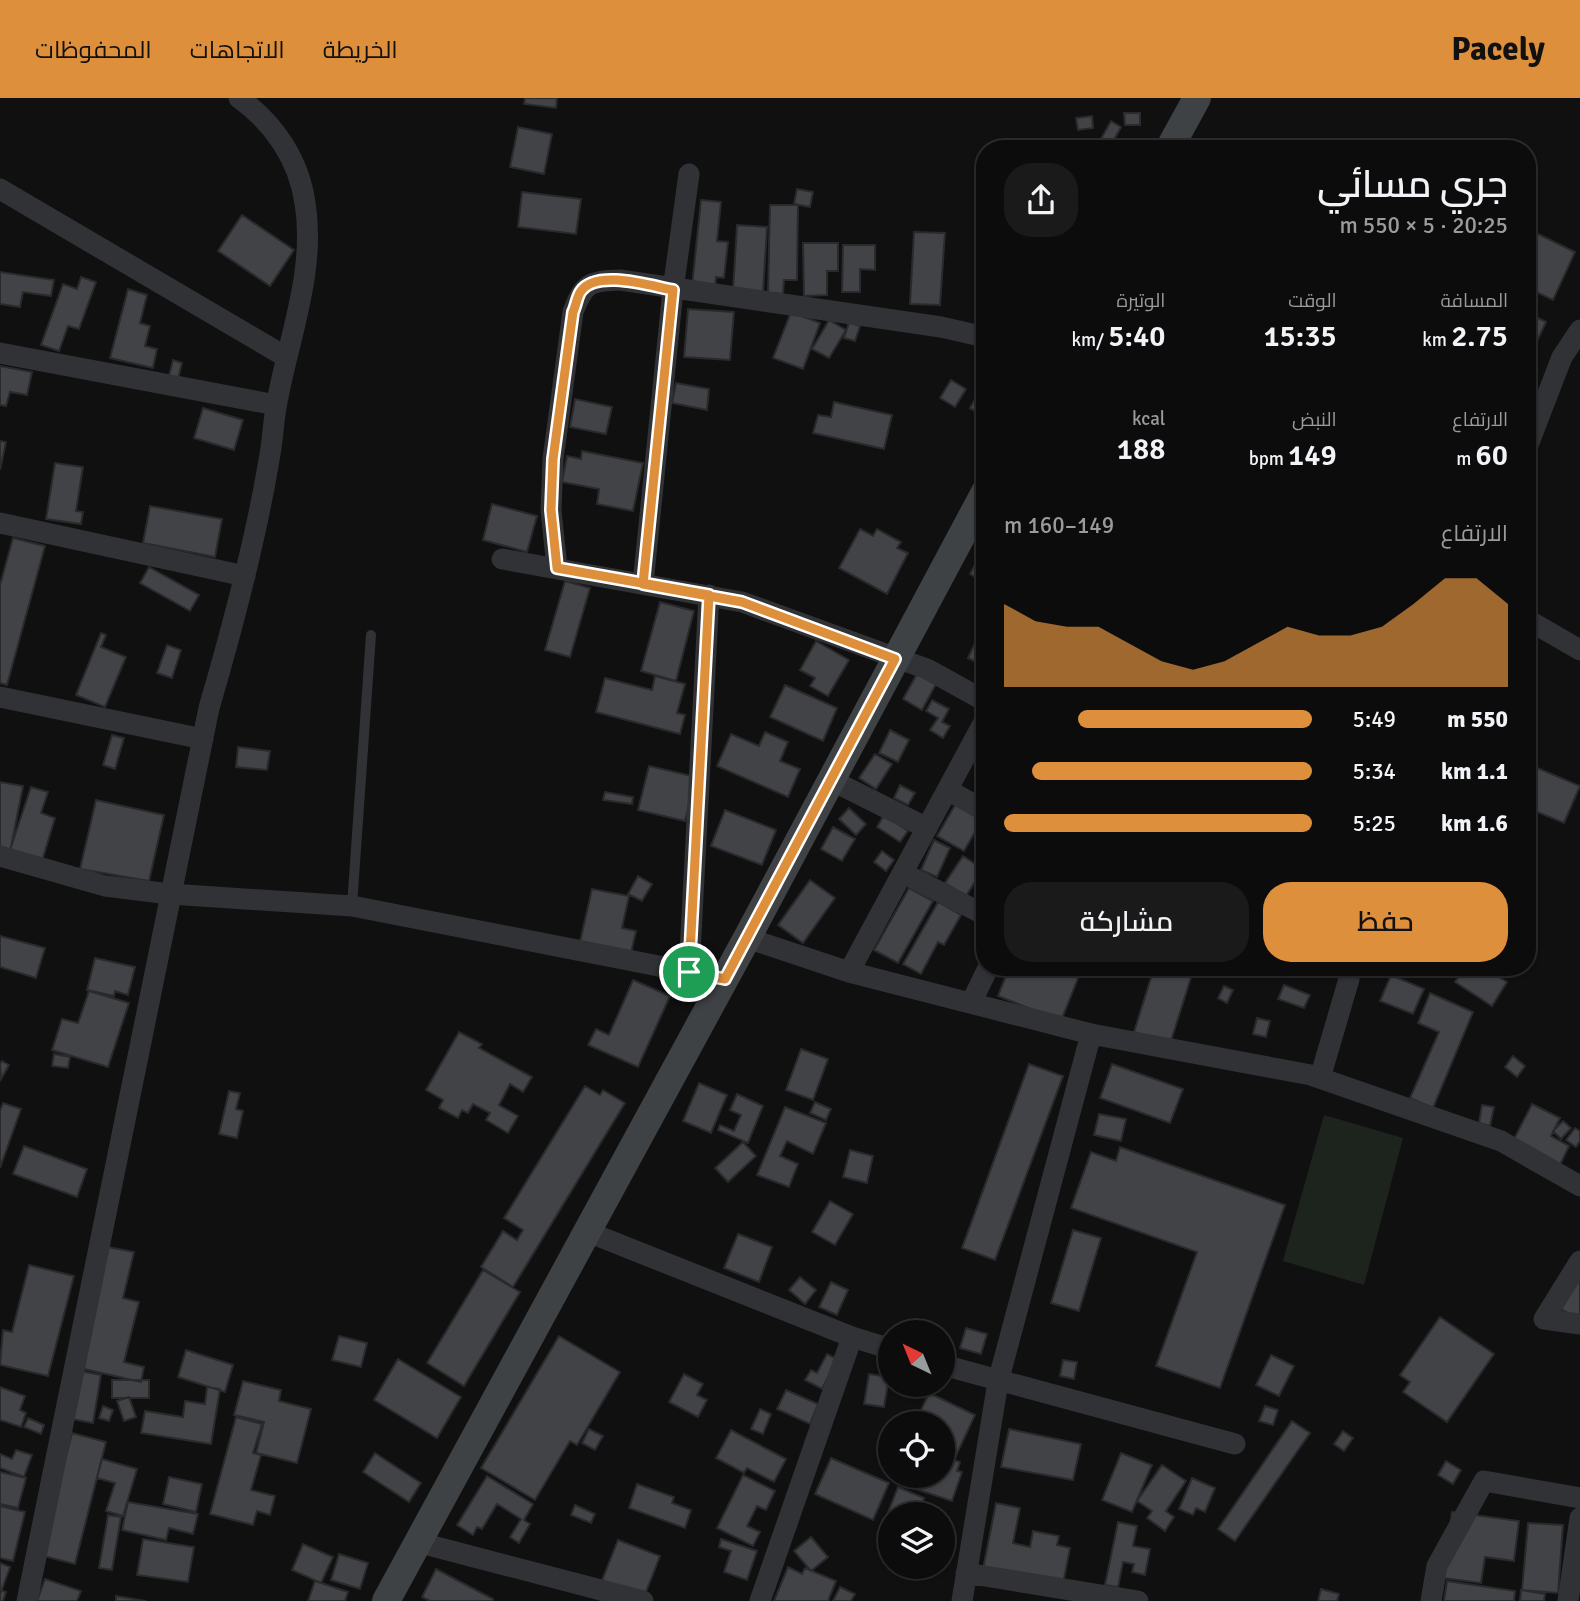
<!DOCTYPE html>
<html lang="ar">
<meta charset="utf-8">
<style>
body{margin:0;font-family:Signika,Cairo,sans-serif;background:#1a1a1b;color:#f1f3f6;direction:rtl;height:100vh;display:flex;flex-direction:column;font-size:26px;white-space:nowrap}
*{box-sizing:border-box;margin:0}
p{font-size:23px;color:#9a9b9d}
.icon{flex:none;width:38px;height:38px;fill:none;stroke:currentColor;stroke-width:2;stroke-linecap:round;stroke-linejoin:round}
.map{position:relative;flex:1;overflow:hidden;direction:ltr}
.panel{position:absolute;left:976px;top:42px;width:560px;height:836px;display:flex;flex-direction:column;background:#0c0c0d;border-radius:28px;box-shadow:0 2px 5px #0004,0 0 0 2px #2c2c2e;direction:rtl}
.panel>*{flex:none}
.needle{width:46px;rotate:317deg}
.controls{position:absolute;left:878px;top:1222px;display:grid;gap:14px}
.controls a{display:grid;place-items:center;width:77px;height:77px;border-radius:50%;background:#0c0c0d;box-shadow:0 2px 5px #0004,0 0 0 2px #2c2c2e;font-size:35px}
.pin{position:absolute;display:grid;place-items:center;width:60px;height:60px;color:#fff;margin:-30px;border:4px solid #fff;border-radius:50%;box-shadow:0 2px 7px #0007}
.round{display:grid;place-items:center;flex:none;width:74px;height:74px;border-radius:28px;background:#1a1a1b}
.head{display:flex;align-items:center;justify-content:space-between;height:119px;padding:0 28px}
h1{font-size:38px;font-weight:600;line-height:52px}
.figures{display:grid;grid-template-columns:repeat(3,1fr);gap:10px;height:119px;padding:7px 28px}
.figures div{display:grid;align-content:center}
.figures b{font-size:30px;font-weight:600}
.figures small{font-size:19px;font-weight:400}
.figures p{font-size:19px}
.chart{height:196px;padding:14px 28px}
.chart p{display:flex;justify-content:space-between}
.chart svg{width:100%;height:126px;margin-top:7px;fill:#dd8f3c;opacity:.7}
.primary-button{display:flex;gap:14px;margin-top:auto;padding:14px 28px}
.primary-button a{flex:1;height:80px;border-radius:28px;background:#dd8f3c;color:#111;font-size:28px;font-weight:600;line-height:80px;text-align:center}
.primary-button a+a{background:#1a1a1b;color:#f1f3f6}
ul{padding:0 28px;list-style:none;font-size:23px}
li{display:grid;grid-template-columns:112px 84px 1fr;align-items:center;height:52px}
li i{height:18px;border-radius:9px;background:#dd8f3c}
header{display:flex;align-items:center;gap:42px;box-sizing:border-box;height:98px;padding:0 35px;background:#dd8f3c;color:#111}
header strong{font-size:33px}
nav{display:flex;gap:38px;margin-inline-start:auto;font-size:24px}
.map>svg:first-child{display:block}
</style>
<header>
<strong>Pacely</strong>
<nav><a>الخريطة</a><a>الاتجاهات</a><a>المحفوظات</a></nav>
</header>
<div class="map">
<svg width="1580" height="1503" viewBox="0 0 1580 1503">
<rect width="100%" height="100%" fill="#101011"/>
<path fill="#1d231d" d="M1324 1017 1403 1040 1364 1187 1283 1163Z"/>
<path fill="#414346" stroke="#2a2a2d" stroke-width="2" d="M525 0H557L556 10 524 6Z
M1124 15H1140V27H1125Z
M1092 18 1093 30 1078 32 1076 20Z
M1111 23 1121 29 1111 47 1101 41Z
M518 29 552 36 544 76 510 69Z
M1057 44 1069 47 1068 51H1055Z
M797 91 813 94 810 109 794 106Z
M522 94 581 101 576 136 518 129Z
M701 102 721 104 717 143 728 144 724 180 716 179 715 190 692 188Z
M770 107H798L797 182H784L783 196 768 195Z
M242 117 294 152 270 188 218 153Z
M737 127 767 129 763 194 733 192Z
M914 134 945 135 940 207 910 206Z
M1534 134 1575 154 1553 202 1528 190V147Z
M803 145H838V173H827V197L804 198Z
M843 147H875V172L860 171V194H842Z
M0 174 54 182 51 198 23 194 20 209 0 206Z
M81 179 96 184 79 231 68 228 59 253 41 247 63 186 77 191Z
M128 191 147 197 140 225 150 228 145 248 157 251 153 270 110 260Z
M688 211 734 214 730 262 684 259Z
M791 214 820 225 803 271 773 260Z
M1528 215 1546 224 1528 262Z
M829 222 846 232 829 260 812 251Z
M849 224 860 228 855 243 844 240Z
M173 262 182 265 178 281 169 278Z
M0 268 32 274 27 297 10 294 6 308 0 307Z
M951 282 966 291 955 309 940 300Z
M676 285 709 291 707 312 672 305Z
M980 292 985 295 984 318 970 310Z
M575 301 612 309 606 336 570 329Z
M834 304 892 317 884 351 813 335 818 317 831 319Z
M203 310 243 322 234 352 194 340Z
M0 343 6 344 0 372Z
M582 353 643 365 633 413 597 406 599 391 562 384 567 358 581 361Z
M55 365 83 369 76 413 83 414 81 426 46 421Z
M492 406 537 418 527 454 483 442Z
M150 408 222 421 215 459 143 445Z
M860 431 873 438 877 431 901 444 897 450 908 455 887 496 839 470Z
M13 440 45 448 7 587 0 585V487Z
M985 449V485L970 476Z
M149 469 199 497 190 513 140 485Z
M565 483 590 490 570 559 545 552Z
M660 504 694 513 676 583 641 573Z
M101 535 106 537 101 549 126 559 105 609 76 597Z
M816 543 849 562 828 598 810 588 815 580 800 572Z
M167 547 181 552 172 580 157 575Z
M974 547 984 552 978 565 968 560Z
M917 576 936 586 922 612 903 601Z
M655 578 685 586 677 615 685 617 680 636 596 614 605 580 652 592Z
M785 587 837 610 823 643 770 619Z
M932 602 949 611 942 624 950 628 943 640 930 632 938 620 926 613Z
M890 632 909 642 898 664 879 655Z
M765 634 788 644 780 663 800 671 788 699 717 668 731 636 759 648Z
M112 637 124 640 115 671 103 667Z
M238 649 270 653 267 672 236 669Z
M875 656 892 666 876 691 859 680Z
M1528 666 1580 688 1564 725 1528 710Z
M649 668 696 679 685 723 638 712Z
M0 684 23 688 10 754 0 752Z
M900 687 915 695 908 707 894 700Z
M31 689 48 694 41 715 55 720 42 763 10 752Z
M605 694 633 699 632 706 603 702Z
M96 702 164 717 149 783 80 771Z
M955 707 982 722 964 753 937 738Z
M849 710 866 726 856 737 839 721Z
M725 712 776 732 762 767 711 748Z
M884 717 908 733 900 744 877 729Z
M833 729 855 741 842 763 821 751Z
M934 742 950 750 937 779 921 772Z
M882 753 894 762 886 773 874 764Z
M963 758 983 771 966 798 945 785Z
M638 778 652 786 642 803 628 796Z
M810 782 835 800 803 845 778 827Z
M909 790 933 803 898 865 874 852Z
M592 791 629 798 622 830 636 833 631 855 580 844Z
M938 804 961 817 944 847 938 844 921 876 903 866Z
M0 838 45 850 36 880 0 869Z
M95 860 135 869 128 897 115 893 114 898 87 892Z
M1009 870H1082L1061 923 998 898Z
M1154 870H1194L1170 946 1134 934Z
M1464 870H1485L1507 884 1492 908 1455 884Z
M1391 877 1424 891 1413 916 1380 903Z
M633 882 670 898 638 969 588 947 596 931 609 937Z
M1284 887 1310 897 1304 910 1278 901Z
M1224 888 1233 892 1227 905 1218 900Z
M89 893 129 905 108 969 52 952 62 921 78 925Z
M1430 895 1473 914 1433 1010 1410 1000 1439 934 1418 925Z
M1257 920 1270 923 1266 939 1253 936Z
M459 934 482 946 479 950 532 979 523 994 510 986 499 1007 518 1018 508 1035 486 1022 490 1015 473 1006 468 1015 462 1012 458 1020 439 1010 443 1002 426 992Z
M801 951 828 961 813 1002 786 992Z
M54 956 70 959 68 970 52 968Z
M1513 958 1525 968 1517 979 1505 969Z
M2 963 9 967 1 981 0 966Z
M1029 966 1063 978 995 1162 962 1150Z
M1112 966 1183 991 1170 1025 1100 1000Z
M699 985 727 997 711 1035 683 1023Z
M585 988 600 997 603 992 625 1005 513 1189 481 1169 503 1133 517 1142 523 1132 504 1120Z
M229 993 240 995 236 1011 243 1013 237 1040 219 1036Z
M737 996 763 1008 748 1045 718 1032 720 1027 734 1033 741 1017 730 1012Z
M815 1004 831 1011 826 1022 810 1015Z
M3 1005 21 1011 0 1070V1013Z
M1532 1006 1560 1020 1551 1038 1569 1048 1560 1067 1513 1043Z
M1482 1007 1494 1009 1490 1028 1479 1025Z
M785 1009 826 1025 813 1056 787 1043 780 1058 798 1066 789 1089 757 1077Z
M1099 1016 1126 1021 1121 1043 1094 1037Z
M1563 1023 1571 1030 1561 1041 1553 1033Z
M1575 1030 1580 1033V1043L1576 1049 1566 1042Z
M743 1044 756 1058 728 1084 715 1070Z
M24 1048 87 1071 77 1099 13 1076Z
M1120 1049 1285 1107 1220 1290 1156 1268 1197 1154 1071 1110 1091 1054 1116 1063Z
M850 1052 873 1058 867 1085 843 1079Z
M830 1103 853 1116 835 1147 812 1134Z
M1073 1132 1101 1140 1079 1213 1051 1205Z
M738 1136 772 1149 759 1184 724 1170Z
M108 1149 134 1154 123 1200 139 1204 124 1264 144 1269 141 1284 80 1270Z
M1580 1165V1218L1578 1221 1554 1207Z
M29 1167 74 1178 48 1278 0 1267 3 1232 12 1234Z
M483 1172 520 1194 464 1288 427 1265Z
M800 1179 816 1192 805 1206 789 1192Z
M831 1184 848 1192 837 1217 819 1209Z
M1440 1219 1494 1256 1447 1324 1403 1294 1410 1284 1400 1277Z
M966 1230 987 1236 981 1256 960 1250Z
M339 1238 367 1245 361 1269 332 1262Z
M559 1238 620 1274 577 1347 570 1343 535 1402 481 1370Z
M186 1252 233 1267 225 1294 178 1279Z
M827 1256 837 1261 822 1291 805 1282 811 1272 817 1275Z
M1271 1257 1294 1268 1279 1298 1256 1287Z
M398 1261 461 1299 437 1340 374 1302Z
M1063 1262 1077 1264 1074 1281 1060 1278Z
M80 1273 101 1277 93 1325 72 1321Z
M684 1276 703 1286 697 1297 707 1302 698 1319 669 1304Z
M869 1276 889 1279 884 1309 864 1306Z
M112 1282H149V1300H112Z
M243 1283 281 1292 279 1303 311 1311 297 1365 256 1355 264 1324 234 1317Z
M0 1289 25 1298 20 1312 26 1315 21 1329 0 1322Z
M207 1289 220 1291 211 1346 141 1335 145 1313 183 1319 185 1303 205 1306Z
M786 1292 818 1306 810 1326 777 1311Z
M929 1295 975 1317 955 1360 943 1355V1325H915Z
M129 1299 136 1319 124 1323 117 1303Z
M103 1308 113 1312 109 1323 99 1320Z
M1265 1308 1278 1312 1273 1327 1259 1323Z
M760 1311 771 1316 763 1336 751 1331Z
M236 1319 262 1326 253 1355 261 1357 251 1392 275 1398 270 1417 257 1413 253 1427 210 1416Z
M28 1320 44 1327 41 1336 24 1329Z
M1292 1323 1310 1335 1235 1443 1218 1431Z
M589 1331 603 1338 595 1352 582 1345Z
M1009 1331 1081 1346 1073 1382 1001 1369Z
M731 1332 786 1361 774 1384 747 1370 744 1375 716 1360Z
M1343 1333 1353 1340 1344 1353 1334 1346Z
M72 1335 106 1344 75 1466 40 1457Z
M16 1352 32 1357 24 1379 0 1370V1356L12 1361Z
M375 1355 421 1385 409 1404 363 1374Z
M1121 1355 1152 1367 1132 1414 1102 1402Z
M943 1358 960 1364 957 1373 962 1374 952 1403 904 1387 907 1377H943Z
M831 1360 889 1385 873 1422 815 1396Z
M102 1361 137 1371 123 1418 106 1413 115 1385 97 1380Z
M1446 1363 1461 1372 1453 1386 1438 1377Z
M1162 1367 1186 1383 1166 1413 1174 1419 1165 1433 1147 1420 1152 1413 1137 1403Z
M0 1374 26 1380 18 1410 0 1406Z
M743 1377 775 1393 766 1412 757 1408 747 1428 760 1434 753 1448 717 1430Z
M487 1378 533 1406 524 1422 530 1426 519 1445 510 1439 521 1421 497 1406 482 1431 477 1429 473 1437 457 1427Z
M169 1379 202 1386 196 1414 163 1406Z
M1192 1380 1215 1390 1205 1414 1196 1410 1193 1417 1179 1411Z
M637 1386 674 1399 672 1405 691 1412 685 1430 629 1410Z
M898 1389 924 1400 918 1416H891V1422L886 1420Z
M128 1404 198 1416 193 1436 169 1430 166 1442 122 1432Z
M996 1405 1020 1410 1013 1445 1030 1449 1033 1433 1059 1438 1057 1447 1070 1450 1063 1486 983 1471Z
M575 1407 595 1416 591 1425 571 1417Z
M0 1408 25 1414 13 1463 0 1460Z
M1452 1414 1519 1423 1514 1463 1485 1459 1481 1485 1443 1480Z
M108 1417 121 1419 112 1472 99 1470Z
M1118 1424 1137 1428 1133 1448 1150 1451 1145 1477 1132 1474 1134 1466 1123 1464 1118 1489 1105 1487Z
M1528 1425 1563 1427 1558 1495 1522 1492Z
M811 1439 828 1459 811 1473 794 1453Z
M143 1441 194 1449 188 1484 137 1477Z
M721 1441 757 1453 747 1482 724 1474 731 1453 719 1449Z
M618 1442 660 1458 644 1499 601 1485Z
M303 1446 333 1459 321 1485 292 1472Z
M339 1456 368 1465 360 1491 331 1482Z
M0 1465 10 1469 1 1494 0 1493Z
M788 1469 802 1476 805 1470 836 1483 828 1503H774Z
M436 1471 493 1501 492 1503H430L422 1499Z
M45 1481 81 1493 77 1503H37Z
M315 1483 348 1494 345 1503H308Z
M1447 1483 1515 1493 1514 1503H1444Z
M840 1489 855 1496 851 1503H833Z
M1321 1491 1339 1496 1337 1503H1318Z
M0 1492 6 1494 3 1503H0Z
M1521 1492 1545 1496 1544 1503H1520Z
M116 1498 146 1503H116Z"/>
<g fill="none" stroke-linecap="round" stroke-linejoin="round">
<path stroke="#313235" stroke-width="10" d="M352 808 371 537"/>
<path stroke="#313235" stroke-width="21" d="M0 91 286 259
M0 255 276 307
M1528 347 1562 259 1580 232
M0 425 245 478
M502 461 742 504 927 571 985 603
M557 470 551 412 553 361 573 214C584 185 589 183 620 182L941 229 985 239
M643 486 673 192 689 76
M1528 522 1580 552
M0 599 203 641
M831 682 927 730
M948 692 985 713
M0 758 105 788 170 796 352 808 725 881
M903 775 985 817
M747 840 849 874 1091 936 1311 977 1501 1043 1580 1088
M689 874 709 497
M849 874 985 622
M971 905 988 870
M1320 980 1349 881 1346 870
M588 1134 852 1239 891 1251
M1580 1163 1544 1221 1580 1226
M943 1267 1235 1346
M417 1444 643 1503
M966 1475 1138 1503
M27 1503 209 610C233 528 255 446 269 362 273 343 273 323 277 304 289 239 316 172 305 105 299 62 274 25 239 0
M760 1503 852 1239
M962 1503 998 1284 1091 936
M1431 1503 1437 1468 1484 1383 1580 1400
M1568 1503 1580 1420"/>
<path stroke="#3f4245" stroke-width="28" d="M1169 51 1197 0
M386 1503 747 840 985 394"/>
</g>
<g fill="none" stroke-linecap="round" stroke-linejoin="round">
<defs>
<path id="route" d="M689 874 725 881 895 561 742 504 643 486 673 192C651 188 597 171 581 193 577 198 576 208 573 214L553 361 551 412 557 470 709 497 689 874"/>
</defs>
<use href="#route" stroke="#fff" stroke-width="14"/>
<use href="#route" stroke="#dd8f3c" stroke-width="9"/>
</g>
</svg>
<div class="controls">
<a><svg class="needle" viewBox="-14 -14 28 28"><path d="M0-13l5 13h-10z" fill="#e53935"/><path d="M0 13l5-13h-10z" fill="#9a9b9d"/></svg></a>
<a><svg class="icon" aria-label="locate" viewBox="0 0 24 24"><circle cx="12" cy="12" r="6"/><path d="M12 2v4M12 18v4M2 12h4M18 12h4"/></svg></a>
<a><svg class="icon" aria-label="layers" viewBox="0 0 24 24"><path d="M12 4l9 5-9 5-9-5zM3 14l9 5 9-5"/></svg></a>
</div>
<div class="pin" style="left:689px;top:874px;background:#1e9e55"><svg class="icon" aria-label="arrive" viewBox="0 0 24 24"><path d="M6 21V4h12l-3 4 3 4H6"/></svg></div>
<section class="panel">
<div class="head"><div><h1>جري مسائي</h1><p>20:25 · 5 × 550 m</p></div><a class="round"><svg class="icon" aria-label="share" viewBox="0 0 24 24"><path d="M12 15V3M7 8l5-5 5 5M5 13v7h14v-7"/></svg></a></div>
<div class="figures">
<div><p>المسافة</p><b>2.75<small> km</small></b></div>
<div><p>الوقت</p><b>15:35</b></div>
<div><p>الوتيرة</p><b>5:40<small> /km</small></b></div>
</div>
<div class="figures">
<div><p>الارتفاع</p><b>60<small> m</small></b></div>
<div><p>النبض</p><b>149<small> bpm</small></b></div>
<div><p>kcal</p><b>188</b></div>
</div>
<div class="chart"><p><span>الارتفاع</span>149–160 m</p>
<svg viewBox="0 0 160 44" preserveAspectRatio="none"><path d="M0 44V15L10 21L20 23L30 23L40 29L50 35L60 38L70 35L80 29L90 23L100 26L110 26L120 23L130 15L140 6L150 6L160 15V44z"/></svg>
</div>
<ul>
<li><b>550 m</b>5:49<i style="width:76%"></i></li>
<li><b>1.1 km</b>5:34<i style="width:91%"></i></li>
<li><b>1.6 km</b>5:25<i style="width:100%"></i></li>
</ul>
<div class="primary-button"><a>حفظ</a><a>مشاركة</a></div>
</section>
</div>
